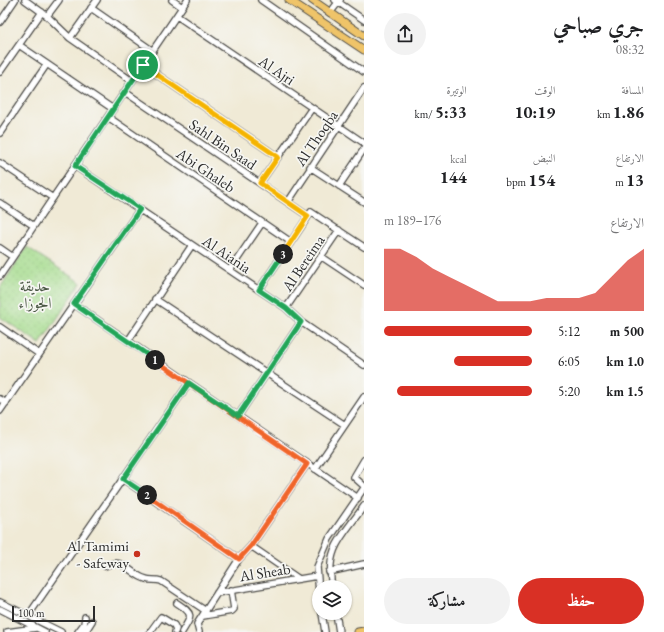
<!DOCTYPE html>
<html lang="ar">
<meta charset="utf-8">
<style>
body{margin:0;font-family:"EB Garamond",Amiri,serif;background:#f2f2f2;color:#202124;direction:rtl;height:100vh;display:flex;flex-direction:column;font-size:15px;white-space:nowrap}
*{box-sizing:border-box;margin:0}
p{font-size:13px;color:#757577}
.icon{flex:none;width:22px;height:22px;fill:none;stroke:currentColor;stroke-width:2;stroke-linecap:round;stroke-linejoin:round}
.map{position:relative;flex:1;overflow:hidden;direction:ltr}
.panel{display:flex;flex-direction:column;background:#fff;width:300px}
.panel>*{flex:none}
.buttons{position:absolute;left:312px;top:580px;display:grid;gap:8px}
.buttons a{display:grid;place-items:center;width:40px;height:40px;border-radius:50%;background:#fff;box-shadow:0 1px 3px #0004;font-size:20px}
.scale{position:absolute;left:12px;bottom:10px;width:83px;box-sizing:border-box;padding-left:4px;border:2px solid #2b2b2b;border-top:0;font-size:11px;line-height:14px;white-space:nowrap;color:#2b2b2b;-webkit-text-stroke:3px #f6f6f2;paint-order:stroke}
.pin{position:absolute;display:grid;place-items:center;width:34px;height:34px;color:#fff;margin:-17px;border:2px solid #fff;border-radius:50%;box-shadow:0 1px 4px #0007}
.km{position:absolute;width:20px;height:20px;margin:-10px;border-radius:50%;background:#222;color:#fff;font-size:11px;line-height:20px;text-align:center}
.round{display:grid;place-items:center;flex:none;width:42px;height:42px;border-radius:21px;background:#f2f2f2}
.summary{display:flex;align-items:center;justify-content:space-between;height:68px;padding:0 20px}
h1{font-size:22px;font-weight:700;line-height:30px}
.metrics{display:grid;grid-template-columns:repeat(3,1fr);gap:6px;height:68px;padding:4px 20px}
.metrics div{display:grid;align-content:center}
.metrics b{font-size:17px;font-weight:700}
.metrics small{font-size:11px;font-weight:400}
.metrics p{font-size:11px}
.chart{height:112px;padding:8px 20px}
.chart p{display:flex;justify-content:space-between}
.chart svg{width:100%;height:72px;margin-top:4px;fill:#d93025;opacity:.7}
.button{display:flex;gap:8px;margin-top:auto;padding:8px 20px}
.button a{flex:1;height:46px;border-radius:24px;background:#d93025;color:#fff;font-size:16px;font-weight:700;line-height:46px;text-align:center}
.button a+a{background:#f2f2f2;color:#202124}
ul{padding:0 20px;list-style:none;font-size:13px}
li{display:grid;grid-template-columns:64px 48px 1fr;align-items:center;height:30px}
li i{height:10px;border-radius:5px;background:#d93025}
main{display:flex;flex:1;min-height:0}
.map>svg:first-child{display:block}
</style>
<main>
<section class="panel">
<div class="summary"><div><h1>جري صباحي</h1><p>08:32</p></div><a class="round"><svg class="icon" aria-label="share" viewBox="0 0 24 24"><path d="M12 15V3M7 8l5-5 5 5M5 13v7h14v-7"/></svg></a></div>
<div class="metrics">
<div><p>المسافة</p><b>1.86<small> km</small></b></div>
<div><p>الوقت</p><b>10:19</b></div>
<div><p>الوتيرة</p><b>5:33<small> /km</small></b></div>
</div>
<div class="metrics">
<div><p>الارتفاع</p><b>13<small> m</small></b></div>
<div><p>النبض</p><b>154<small> bpm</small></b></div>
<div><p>kcal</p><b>144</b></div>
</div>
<div class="chart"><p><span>الارتفاع</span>176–189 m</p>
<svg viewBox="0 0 160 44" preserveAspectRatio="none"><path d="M0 44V6L10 6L20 11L30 18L40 23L50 28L60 33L70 38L80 38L90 38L100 36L110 36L120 36L130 33L140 23L150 13L160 6V44z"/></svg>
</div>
<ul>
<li><b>500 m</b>5:12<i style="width:100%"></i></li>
<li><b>1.0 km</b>6:05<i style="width:53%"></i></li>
<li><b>1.5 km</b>5:20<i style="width:91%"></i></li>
</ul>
<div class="button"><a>حفظ</a><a>مشاركة</a></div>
</section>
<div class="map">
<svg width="364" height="632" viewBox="0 0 364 632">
<defs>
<pattern id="garden-dots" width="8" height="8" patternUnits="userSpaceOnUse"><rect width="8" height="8" fill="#a5dc8d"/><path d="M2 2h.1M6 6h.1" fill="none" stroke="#8ebd7a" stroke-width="1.8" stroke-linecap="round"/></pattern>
</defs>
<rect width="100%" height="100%" fill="#f6f6f2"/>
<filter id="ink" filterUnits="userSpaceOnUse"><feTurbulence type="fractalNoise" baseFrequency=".025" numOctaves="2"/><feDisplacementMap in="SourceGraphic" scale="8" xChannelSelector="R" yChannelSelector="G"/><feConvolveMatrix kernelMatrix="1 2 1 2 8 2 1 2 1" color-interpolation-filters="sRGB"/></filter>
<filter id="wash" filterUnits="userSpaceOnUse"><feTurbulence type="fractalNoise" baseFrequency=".012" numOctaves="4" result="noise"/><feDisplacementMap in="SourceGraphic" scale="16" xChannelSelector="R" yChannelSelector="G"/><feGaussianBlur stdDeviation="0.9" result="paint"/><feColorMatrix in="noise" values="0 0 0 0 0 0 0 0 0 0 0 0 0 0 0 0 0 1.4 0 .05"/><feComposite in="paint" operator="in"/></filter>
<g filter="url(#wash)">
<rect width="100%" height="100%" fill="#f0ead6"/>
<path fill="url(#garden-dots)" stroke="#68845c" d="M27 247 81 283 40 344 0 317V288Z"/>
</g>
<g filter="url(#ink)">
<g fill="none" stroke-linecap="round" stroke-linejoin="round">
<defs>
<path id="minor" d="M25 0 47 16 70 38 132 81
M172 0 182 7
M261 0 364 72
M335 0 364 20
M91 8 153 51
M330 13 340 0
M47 16 59 0
M177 16 364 143
M0 22 15 0
M70 38 97 0
M19 45 113 109
M143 65 278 157
M0 72 42 12
M125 92 308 216
M108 117 291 242
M0 133 47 64
M0 163 53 198
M75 166 259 290 286 308 301 322 364 365
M310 167 364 202
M260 183 312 108
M339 186 364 149
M288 202 364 88
M0 203 34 226
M0 248 13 257
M322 257 364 285
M230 270 262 223
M0 276 187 0
M259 290 311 212 364 247
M155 299 345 425
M74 304 358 498
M286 308 339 230
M0 327 39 354
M128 341 192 245
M0 399 6 403
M0 411 140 209
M238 416 301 322
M364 460 354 477 364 486
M315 469 364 397
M123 479 239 559
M251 546 299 579
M105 566C124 556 130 575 146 579 151 581 155 579 161 581L206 611
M329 572 364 564
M332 587C325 548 343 536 364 506
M217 593 317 576
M319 594 317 567 329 539 364 488
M0 602 61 632
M177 603C194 614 192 616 182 632
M0 609 45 632
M322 613 325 632
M336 613 339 632
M28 616 189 383
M203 616 232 611 234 609 231 590
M7 632 36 628
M78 632 84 624 85 617
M85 632 92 621
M150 632 161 617 174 625 176 629 175 632
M199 632 197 624 239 559 251 546 307 464"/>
<path id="major" d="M289 0 364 50
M312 0 364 36
M358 632 364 631"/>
</defs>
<use href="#minor" stroke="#494845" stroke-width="8"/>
<use href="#major" stroke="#494845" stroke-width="9"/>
<use href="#minor" stroke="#fff" stroke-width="5.5"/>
<use href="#major" stroke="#efc469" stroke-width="7"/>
</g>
</g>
<g fill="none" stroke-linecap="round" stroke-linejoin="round" filter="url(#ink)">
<defs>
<path id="split-1" d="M143 65 75 166 140 209 74 304 155 360"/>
<path id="split-2" d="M147 495 239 559 251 546 307 464 155 360"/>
<path id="split-3" d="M147 495 123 479 189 383 238 416 301 322 286 308 259 290 283 254"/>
<path id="split-4" d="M143 65 278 157 260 183 308 216 283 254"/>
</defs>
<use href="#split-1" stroke="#fff" stroke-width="8"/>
<use href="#split-2" stroke="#fff" stroke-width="8"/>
<use href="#split-3" stroke="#fff" stroke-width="8"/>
<use href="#split-4" stroke="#fff" stroke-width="8"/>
<use href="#split-1" stroke="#22a559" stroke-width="5"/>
<use href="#split-2" stroke="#f0652b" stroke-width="5"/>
<use href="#split-3" stroke="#22a559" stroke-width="5"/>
<use href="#split-4" stroke="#f5b400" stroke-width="5"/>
</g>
<circle fill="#c8321e" stroke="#f6f6f2" stroke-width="1.5" cx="137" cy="554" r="4"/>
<g text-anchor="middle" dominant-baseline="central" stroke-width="3.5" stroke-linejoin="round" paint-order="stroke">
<g font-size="15" fill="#2b2b2b" stroke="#f6f6f2">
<text transform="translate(277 70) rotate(34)">Al Ajri</text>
<text transform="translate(316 138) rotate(-56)">Al Thoqba</text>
<text transform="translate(223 144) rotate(34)">Sahl Bin Saad</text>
<text transform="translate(206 170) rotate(34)">Abi Ghaleb</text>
<text transform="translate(227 254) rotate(34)">Al Aiania</text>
<text transform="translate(303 263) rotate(-56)">Al Bereima</text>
<text transform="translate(265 572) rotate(-9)">Al Sheab</text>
</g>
<g font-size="15" fill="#4a5744" stroke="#f6f6f2">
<text x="35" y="285">حديقة<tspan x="35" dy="17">الجوزاء</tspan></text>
</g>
<g font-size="15" fill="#2b2b2b" stroke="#f6f6f2" text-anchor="end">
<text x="129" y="545">Al Tamimi<tspan x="129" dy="17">- Safeway</tspan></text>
</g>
</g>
</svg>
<div class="buttons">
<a><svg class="icon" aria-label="layers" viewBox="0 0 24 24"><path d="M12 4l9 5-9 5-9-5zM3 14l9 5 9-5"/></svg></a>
</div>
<div class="scale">100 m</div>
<div class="pin" style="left:143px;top:65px;background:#1e9e55"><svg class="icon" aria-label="arrive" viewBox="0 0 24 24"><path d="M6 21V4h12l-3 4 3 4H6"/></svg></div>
<b class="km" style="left:155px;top:360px">1</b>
<b class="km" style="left:147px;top:495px">2</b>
<b class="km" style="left:283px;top:254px">3</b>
</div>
</main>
